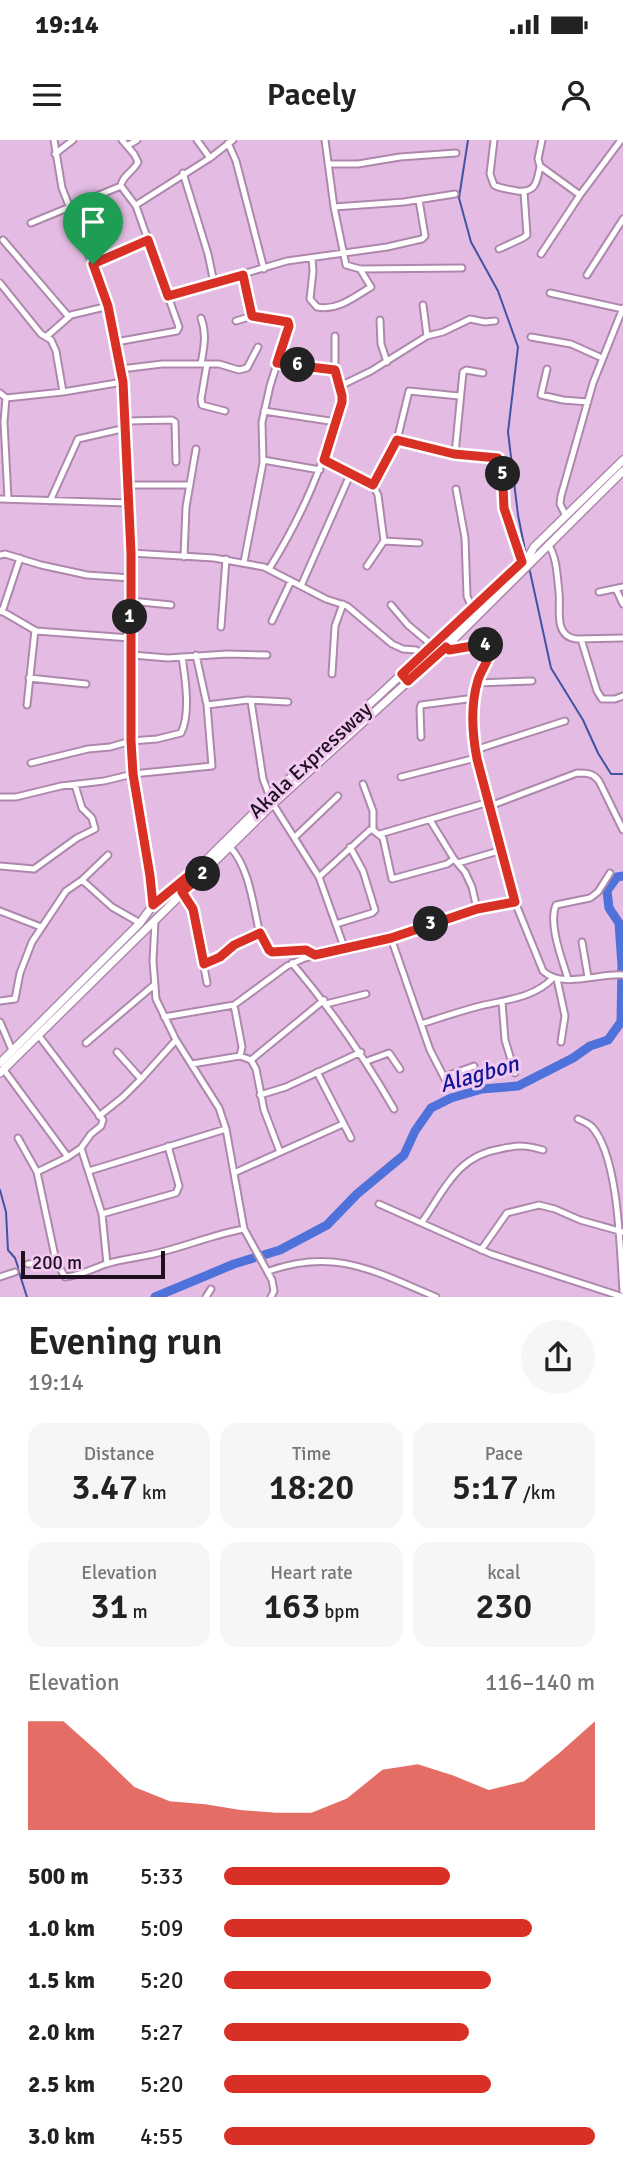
<!DOCTYPE html>
<meta charset="utf-8">
<style>
body{margin:0;font-family:Signika,sans-serif;background:#f6f6f6;color:#222;height:100vh;display:flex;flex-direction:column;font-size:26px;white-space:nowrap}
*{box-sizing:border-box;margin:0}
p{font-size:23px;color:#767676}
.icon{flex:none;width:38px;height:38px;fill:none;stroke:currentColor;stroke-width:2;stroke-linecap:round;stroke-linejoin:round}
.map{position:relative;height:1157px;overflow:hidden}
.sheet{display:flex;flex-direction:column;background:#fff;flex:1}
.sheet>*{flex:none}
.scale{position:absolute;left:21px;bottom:18px;width:144px;box-sizing:border-box;padding-left:7px;border:4px solid #1e101e;border-top:0;font-size:19px;line-height:24px;white-space:nowrap;color:#1e101e;-webkit-text-stroke:5px #f2c9f0;paint-order:stroke}
.pin{position:absolute;display:grid;place-items:center;width:60px;height:60px;color:#fff;margin:-72px -30px;border-radius:50% 50% 50% 0;rotate:-45deg;box-shadow:0 0 7px #0007}
.pin .icon{rotate:45deg}
.km{position:absolute;width:35px;height:35px;margin:-18px;border-radius:50%;background:#222;color:#fff;font-size:19px;line-height:35px;text-align:center}
.round{display:grid;place-items:center;flex:none;width:74px;height:74px;border-radius:37px;background:#f6f6f6}
.overview{display:flex;align-items:center;justify-content:space-between;height:119px;padding:0 28px}
h1{font-size:38px;font-weight:600;line-height:52px}
.figures{display:grid;grid-template-columns:repeat(3,1fr);gap:10px;height:119px;padding:7px 28px}
.figures div{display:grid;align-content:center;border-radius:18px;background:#f6f6f6;text-align:center}
.figures b{font-size:35px;font-weight:600}
.figures small{font-size:19px;font-weight:400}
.figures p{font-size:19px}
.chart{height:196px;padding:14px 28px}
.chart p{display:flex;justify-content:space-between}
.chart svg{width:100%;height:126px;margin-top:7px;fill:#d93025;opacity:.7}
ul{padding:0 28px;list-style:none;font-size:23px}
li{display:grid;grid-template-columns:112px 84px 1fr;align-items:center;height:52px}
li i{height:18px;border-radius:9px;background:#d93025}
.status{display:flex;justify-content:space-between;align-items:center;height:49px;padding:0 35px;background:#fff;direction:ltr}
.status svg{height:19px;fill:currentColor}
header{display:flex;justify-content:space-between;align-items:center;height:91px;padding:0 28px;background:#fff;font-size:32px;font-weight:600}
.map>svg:first-child{display:block}
</style>
<div class="status"><b>19:14</b><svg viewBox="0 0 49 12"><path d="M0 12V9h3v3zM5 12V6h3v6zM10 12V3h3v9zM15 12V0h3v12zM26 1h20v11H26zM47 4h2v5h-2z"/></svg></div>
<header><svg class="icon" aria-label="menu" viewBox="0 0 24 24"><path d="M4 6h16M4 12h16M4 18h16"/></svg>Pacely<svg class="icon" aria-label="person" viewBox="0 0 24 24"><circle cx="12" cy="8" r="4"/><path d="M4 21q1-7 8-7t8 7"/></svg></header>
<div class="map">
<svg width="623" height="1157" viewBox="0 0 623 1157">
<rect width="100%" height="100%" fill="#e4bce3"/>
<g fill="none" stroke-linecap="round" stroke-linejoin="round">
<path stroke="#4054a2" stroke-width="2" d="M468 0 459 58 471 102 498 151 518 207 508 292 518 375 526 415
M529 427 551 528 583 580 598 613 611 634H623
M0 1050 6 1072 8 1110 15 1118 18 1127
M18 1129 27 1157"/>
<path stroke="#4f71da" stroke-width="9" d="M155 1157 234 1124 280 1110 327 1085 357 1054 404 1015 415 991 431 968 451 958 482 949 518 946 573 918 590 906 608 900 621 882 622 826 619 783 609 768 607 751 617 737 623 736"/>
<defs>
<path id="minor" d="M54 0 62 48 109 166 123 242 131 413V601L133 634 150 736 153 765
M197 0 210 18
M325 0 334 67 346 125 360 129 462 128
M494 0 490 34 494 45C501 49 509 49 517 51 536 53 537 42 540 26
M542 0 538 19 540 26 580 55
M228 3 236 21 264 129
M127 6 137 0
M55 14 73 0
M329 24H358L400 17 456 13
M183 33 208 114 214 143
M136 65 210 18 233 0
M334 67 404 62 455 54
M31 83 121 46C121 37 134 31 138 22L134 14 122 0
M3 100 69 177
M499 109 523 98 527 95 524 52
M541 114 580 55 621 0
M312 118 313 131 310 159 317 167C338 171 354 157 371 147L360 129
M93 124 148 100
M243 135 252 176
M587 135 623 79
M0 143 41 194 51 200 56 211 63 252 123 242
M550 153 623 169
M168 156 287 121 387 107 422 99 425 96 419 60
M201 178C207 194 204 207 201 224
M380 180 381 204 387 222
M236 181 252 176 284 180 288 182 289 186 270 246 262 282 263 323 244 422
M47 196 71 175 109 166
M427 196 443 192 470 179 485 182 495 181
M531 197 571 204 602 218
M116 202 177 191 179 187 136 66 121 46
M277 223 335 230
M207 224 201 259 202 265 225 271
M121 229 162 224H219L239 230 247 228 258 207
M547 229 541 255 563 260 588 262
M340 246 371 231 427 196 423 165
M0 253 6 258 4 282 8 359
M6 258 63 252
M264 271 336 282
M126 281 172 280 175 282 176 322
M397 300 455 314 497 318 502 326 504 368 522 422
M455 314 463 232 466 230 483 233
M263 320 320 330
M324 320 373 345 378 355 384 401 419 403
M129 345H190
M373 345 397 300 409 251 459 256
M456 349 465 398 467 456 469 461 475 466
M0 359 129 363
M50 361 78 299 126 288
M566 376 560 364 561 356 593 243 623 168
M548 404C557 417 557 436 559 452 561 468 553 496 576 499L623 498
M131 413 214 418 264 427 326 459 347 466 392 504 403 509 416 510 424 515
M0 415 5 414 41 425 87 435 131 438
M184 417 186 367 196 309
M367 426 384 401
M269 429C304 373 323 325 342 262V256L335 230V196
M301 446 350 335
M616 449 623 464
M599 452 623 447
M131 461 171 465
M391 465 408 485 433 506
M0 470 36 491 130 498
M2 472 20 418
M272 481 291 441
M221 487 226 419
M581 499 597 551 602 559H615L623 556
M446 507 449 510 484 504 488 506 491 510 479 536 475 558 473 589 476 618 515 762 543 831C562 849 599 833 623 835
M132 515 168 518 227 514 267 515
M332 534 335 486 343 464
M29 538 86 544
M477 543 532 541
M251 561 263 639 270 657
M27 565 35 490
M207 565 248 560 288 562
M421 597 420 569 421 565 475 558
M475 610 565 581
M31 623 88 609 110 607 131 601 157 599 181 593C191 574 185 537 182 517
M401 637 476 618
M363 644 373 671V690
M0 657H16L61 646 104 641 133 634 212 626 207 565 196 515
M273 664 319 737 344 807
M490 666 577 633C587 633 593 633 599 641L623 690
M430 680 454 719 465 732 472 747 477 769
M373 690 383 698 392 739 447 724 454 719
M380 694 489 662
M295 697 338 656
M230 707C249 727 253 764 259 790 261 797 266 804 269 810 284 815 301 806 315 815
M458 723 502 710
M0 726 34 729 77 698 95 689 92 678 82 668 75 645
M319 737 370 690H373
M82 740 112 767 140 783
M182 752 193 769 207 843
M0 771 41 787
M155 781 153 821 156 859 176 900 219 968 226 989 244 1089 272 1140 274 1151 271 1157
M336 784 372 773 375 770 363 731 350 707
M391 798 430 910 447 943
M582 802 588 837
M292 823C331 869 364 917 394 969
M203 824 220 817 234 805 260 793
M557 839 565 876 561 902
M568 839C562 819 548 784 556 765L590 758 598 752 610 733
M0 861 15 859 20 833 32 802 66 751 82 740 108 715
M502 862 505 900 515 933
M326 864 366 854
M234 865 242 907 240 916
M164 877 234 865 287 826 305 818 344 807 391 798 477 769 515 762
M0 882 12 910
M421 884C440 878 460 871 480 866 505 860 534 858 553 838
M86 903 154 845
M117 912 141 939 176 900
M251 920 324 860
M367 921 389 913 400 929
M192 924 240 916 251 920 256 929 264 970 280 1012
M4 930 68 1017
M317 932 351 998
M444 937 474 926
M260 955 286 947 361 912
M99 976 123 957 141 939
M578 979C582 981 588 983 592 987 619 1017 620 1110 623 1151
M18 998 37 1032 56 1121 65 1137C79 1136 92 1129 106 1124 125 1118 146 1117 165 1111 192 1104 216 1094 244 1089
M81 1008 102 1074 107 1124
M89 1031 226 989
M37 1032 68 1017 81 1008 91 994 101 986 103 980 39 896
M234 1033 343 984
M379 1064 491 1114 623 1157
M102 1074 176 1053 179 1046 168 1006
M422 1082C445 1049 457 1016 500 1009 518 1005 526 1005 543 1010
M481 1110 507 1073 539 1065 555 1069 580 1080 623 1092
M28 1124 56 1121
M269 1131C335 1107 376 1132 436 1157
M0 1137 15 1132
M206 1157 211 1149"/>
<path id="major" d="M0 923 140 783 153 765 198 728 275 652 529 416 534 407 623 320
M0 933 273 664 446 507 623 331"/>
</defs>
<use href="#minor" stroke="#ae88ac" stroke-width="9"/>
<use href="#major" stroke="#ae88ac" stroke-width="10"/>
<use href="#minor" stroke="#fff" stroke-width="5"/>
<use href="#major" stroke="#fff" stroke-width="7"/>
</g>
<g fill="none" stroke-linecap="round" stroke-linejoin="round">
<defs>
<path id="route" d="M148 100 168 156 243 135 252 176 288 182 289 186 277 223 335 230 342 256V262L324 320 373 345 397 300 454 314 498 318 502 326 504 368 522 422 402 534 408 541 446 507 449 510 484 504 488 506 491 510C489 520 481 530 478 540 470 566 472 593 477 619L515 762 477 769 391 798 315 815 306 810 272 812 269 810 260 793 234 805 220 817 204 824 193 769 182 752 204 733 198 728 153 765 150 736 133 634 131 601V413L123 242 108 166 93 124Z"/>
</defs>
<use href="#route" stroke="#fff" stroke-width="14"/>
<use href="#route" stroke="#d93025" stroke-width="9"/>
</g>
<g text-anchor="middle" dominant-baseline="central" stroke-width="6" stroke-linejoin="round" paint-order="stroke">
<g font-size="21" fill="#1e101e" stroke="#f2c9f0">
<text transform="translate(310 620) rotate(-43)">Akala Expressway</text>
</g>
<g font-size="23" font-style="italic" fill="#111595" stroke="#f2c9f0">
<text transform="translate(479 934) rotate(-16)">Alagbon</text>
</g>
</g>
</svg>
<div class="scale">200 m</div>
<div class="pin" style="left:93px;top:124px;background:#1e9e55"><svg class="icon" aria-label="arrive" viewBox="0 0 24 24"><path d="M6 21V4h12l-3 4 3 4H6"/></svg></div>
<b class="km" style="left:130px;top:477px">1</b>
<b class="km" style="left:203px;top:734px">2</b>
<b class="km" style="left:431px;top:784px">3</b>
<b class="km" style="left:486px;top:505px">4</b>
<b class="km" style="left:503px;top:334px">5</b>
<b class="km" style="left:298px;top:225px">6</b>
</div>
<section class="sheet">
<div class="overview"><div><h1>Evening run</h1><p>19:14</p></div><a class="round"><svg class="icon" aria-label="share" viewBox="0 0 24 24"><path d="M12 15V3M7 8l5-5 5 5M5 13v7h14v-7"/></svg></a></div>
<div class="figures">
<div><p>Distance</p><b>3.47<small> km</small></b></div>
<div><p>Time</p><b>18:20</b></div>
<div><p>Pace</p><b>5:17<small> /km</small></b></div>
</div>
<div class="figures">
<div><p>Elevation</p><b>31<small> m</small></b></div>
<div><p>Heart rate</p><b>163<small> bpm</small></b></div>
<div><p>kcal</p><b>230</b></div>
</div>
<div class="chart"><p><span>Elevation</span>116–140 m</p>
<svg viewBox="0 0 160 44" preserveAspectRatio="none"><path d="M0 44V6L10 6L20 17L30 29L40 34L50 35L60 37L70 38L80 38L90 33L100 23L110 21L120 25L130 30L140 27L150 17L160 6V44z"/></svg>
</div>
<ul>
<li><b>500 m</b>5:33<i style="width:61%"></i></li>
<li><b>1.0 km</b>5:09<i style="width:83%"></i></li>
<li><b>1.5 km</b>5:20<i style="width:72%"></i></li>
<li><b>2.0 km</b>5:27<i style="width:66%"></i></li>
<li><b>2.5 km</b>5:20<i style="width:72%"></i></li>
<li><b>3.0 km</b>4:55<i style="width:100%"></i></li>
</ul>
</section>
